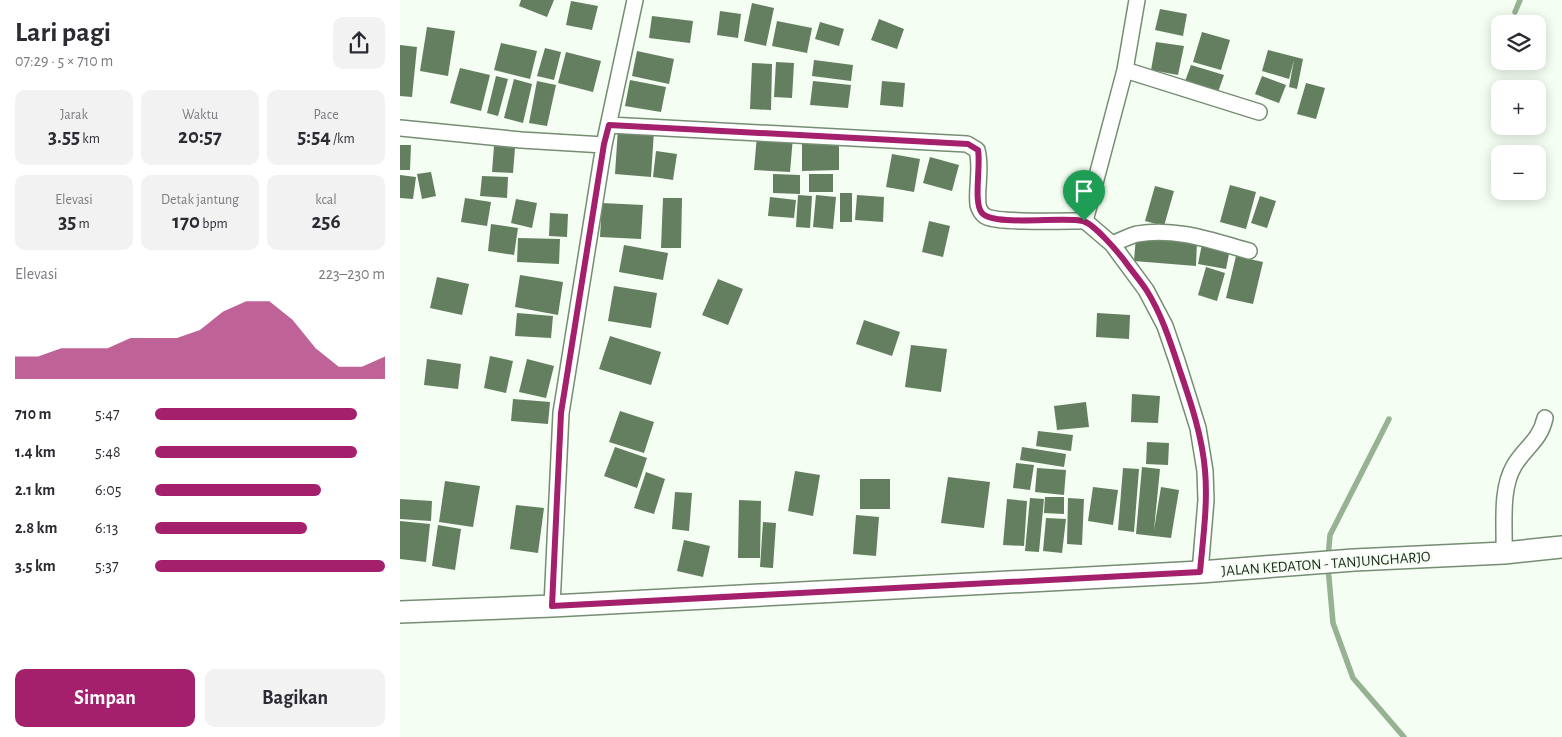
<!DOCTYPE html>
<html lang="id">
<meta charset="utf-8">
<style>
body{margin:0;font-family:"Alegreya Sans",sans-serif;background:#f2f2f3;color:#2b2b33;height:100vh;display:flex;flex-direction:column;font-size:19px;white-space:nowrap}
*{box-sizing:border-box;margin:0}
p{font-size:16px;color:#7c7c81}
.icon{flex:none;width:28px;height:28px;fill:none;stroke:currentColor;stroke-width:2;stroke-linecap:round;stroke-linejoin:round}
.map{position:relative;flex:1;overflow:hidden}
.panel{display:flex;flex-direction:column;background:#fff;width:400px}
.panel>*{flex:none}
.buttons{position:absolute;left:1091px;top:15px;display:grid;gap:10px}
.buttons a{display:grid;place-items:center;width:55px;height:55px;border-radius:10px;background:#fff;box-shadow:0 2px 12px #0003;font-size:25px}
.pin{position:absolute;display:grid;place-items:center;width:42px;height:42px;color:#fff;margin:-51px -21px;border-radius:50% 50% 50% 0;rotate:-45deg;box-shadow:0 0 5px #0007}
.pin .icon{rotate:45deg}
.round{display:grid;place-items:center;flex:none;width:52px;height:52px;border-radius:10px;background:#f2f2f3}
.head{display:flex;align-items:center;justify-content:space-between;height:85px;padding:0 15px}
h1{font-size:28px;font-weight:700;line-height:38px}
.metrics{display:grid;grid-template-columns:repeat(3,1fr);gap:8px;height:85px;padding:5px 15px}
.metrics div{display:grid;align-content:center;border-radius:10px;background:#f2f2f3;text-align:center}
.metrics b{font-size:21px;font-weight:700}
.metrics small{font-size:14px;font-weight:400}
.metrics p{font-size:14px}
.chart{height:140px;padding:10px 15px}
.chart p{display:flex;justify-content:space-between}
.chart svg{width:100%;height:90px;margin-top:5px;fill:#a5206c;opacity:.7}
.cta{display:flex;gap:10px;margin-top:auto;padding:10px 15px}
.cta a{flex:1;height:58px;border-radius:10px;background:#a5206c;color:#fff;font-size:20px;font-weight:700;line-height:58px;text-align:center}
.cta a+a{background:#f2f2f3;color:#2b2b33}
ul{padding:0 15px;list-style:none;font-size:16px}
li{display:grid;grid-template-columns:80px 60px 1fr;align-items:center;height:38px}
li i{height:12px;border-radius:6px;background:#a5206c}
main{display:flex;flex:1;min-height:0}
.map>svg:first-child{display:block}
</style>
<main>
<section class="panel">
<div class="head"><div><h1>Lari pagi</h1><p>07:29 · 5 × 710 m</p></div><a class="round"><svg class="icon" aria-label="share" viewBox="0 0 24 24"><path d="M12 15V3M7 8l5-5 5 5M5 13v7h14v-7"/></svg></a></div>
<div class="metrics">
<div><p>Jarak</p><b>3.55<small> km</small></b></div>
<div><p>Waktu</p><b>20:57</b></div>
<div><p>Pace</p><b>5:54<small> /km</small></b></div>
</div>
<div class="metrics">
<div><p>Elevasi</p><b>35<small> m</small></b></div>
<div><p>Detak jantung</p><b>170<small> bpm</small></b></div>
<div><p>kcal</p><b>256</b></div>
</div>
<div class="chart"><p><span>Elevasi</span>223–230 m</p>
<svg viewBox="0 0 160 44" preserveAspectRatio="none"><path d="M0 44V33L10 33L20 29L30 29L40 29L50 24L60 24L70 24L80 20L90 11L100 6L110 6L120 15L130 29L140 38L150 38L160 33V44z"/></svg>
</div>
<ul>
<li><b>710 m</b>5:47<i style="width:88%"></i></li>
<li><b>1.4 km</b>5:48<i style="width:88%"></i></li>
<li><b>2.1 km</b>6:05<i style="width:72%"></i></li>
<li><b>2.8 km</b>6:13<i style="width:66%"></i></li>
<li><b>3.5 km</b>5:37<i style="width:100%"></i></li>
</ul>
<div class="cta"><a>Simpan</a><a>Bagikan</a></div>
</section>
<div class="map">
<svg width="1162" height="737" viewBox="0 0 1162 737">
<rect width="100%" height="100%" fill="#f4fef2"/>
<g fill="none" stroke-linecap="round" stroke-linejoin="round">
<path stroke="#96b292" stroke-width="5.5" d="M1115 12 1120 0
M928 558 930 535 989 419
M928 567 933 623 953 678 1004 737"/>
</g>
<path fill="#647e60" d="M121 0H154L147 17 119 6Z
M171 1 198 6 192 30 166 25Z
M352 3 374 8 366 46 344 41Z
M760 9 787 14 783 36 755 30Z
M320 11 341 14 338 38 317 35Z
M252 16 293 21 290 43 249 38Z
M479 19 504 29 497 49 471 40Z
M377 21 412 28 407 53 372 46Z
M420 22 444 29 439 46 415 39Z
M27 27 55 31 48 76 20 71Z
M802 32 830 40 821 70 793 62Z
M756 42 784 46 778 75 751 70Z
M101 43 137 51 130 79 94 70Z
M0 45 17 47 12 97 0 96Z
M145 48 161 52 154 80 137 76Z
M868 50 903 59 897 89 889 87 894 60 889 79 862 71Z
M237 51 274 59 269 84 232 76Z
M166 52 201 61 193 92 158 83Z
M414 60 453 65 451 81 412 76Z
M376 62 394 63 392 98 374 97Z
M352 63 372 64 371 110 350 109Z
M791 65 824 75 817 95 784 84Z
M60 68 90 75 81 111 50 103Z
M96 76 108 79 98 116 87 113Z
M862 76 886 85 879 103 855 94Z
M114 79 132 84 123 123 104 118Z
M230 80 266 87 261 112 225 106Z
M137 81 156 85 147 126 129 123Z
M413 81 451 85 448 108 410 105Z
M482 81 505 83 503 107 480 105Z
M906 83 925 88 916 119 897 114Z
M218 128 254 131 251 177 215 174Z
M357 135 393 137 390 172 354 170Z
M439 138V170L402 171V139Z
M0 145H11L10 170H0Z
M94 146 115 148 113 173 92 172Z
M256 151 277 154 273 180 253 177Z
M492 154 520 159 514 192 486 187Z
M530 157 559 165 552 191 523 183Z
M31 172 36 196 22 199 17 174Z
M373 174 400 175V194L373 193Z
M409 174H433V192H409Z
M0 175 16 177 13 199 0 198Z
M82 176 108 177 107 198 80 196Z
M830 185 856 192 846 229 820 222Z
M755 186 774 191 764 226 745 221Z
M440 193H452V222H440Z
M398 195 412 196 410 228 396 227Z
M416 195 436 197 433 229 413 227Z
M457 195 484 197 483 222 455 220Z
M860 196 876 201 867 228 851 223Z
M370 197 396 200 394 218 368 216Z
M65 198 91 202 87 226 61 222Z
M263 198H282L281 248H261Z
M116 199 137 203 132 228 111 223Z
M202 203 243 205 241 239 200 237Z
M150 213 168 214 167 237 149 236Z
M529 221 550 226 543 257 522 252Z
M91 224 118 228 114 255 88 251Z
M736 236 797 241 796 266 734 261Z
M118 238 160 239 159 264 117 262Z
M802 244 830 249 826 269 798 264Z
M224 245 268 253 263 280 219 272Z
M836 256 863 262 853 304 826 298Z
M806 267 825 273 817 301 798 295Z
M120 275 163 282 158 315 115 307Z
M37 277 69 284 62 315 30 308Z
M318 279 343 289 328 325 302 315Z
M214 286 257 293 251 328 208 321Z
M117 313 153 316 151 338 115 336Z
M697 313 730 315 729 339 696 337Z
M464 320 500 332 492 356 456 344Z
M210 336 261 352 251 385 199 369Z
M511 345 547 349 541 392 505 387Z
M90 356 113 361 106 393 84 388Z
M27 359 61 364 58 389 24 385Z
M127 359 154 366 146 398 119 392Z
M732 394 760 396 758 423 731 422Z
M113 399 150 402 148 424 111 421Z
M686 402 689 427 657 430 654 406Z
M220 411 254 422 244 453 209 442Z
M638 431 673 435 671 451 636 446Z
M747 442 769 443 768 465 746 464Z
M215 447 247 458 237 488 204 476Z
M622 447 666 454 664 467 620 460Z
M616 463 634 465 630 490 613 488Z
M742 467 760 469 754 530 761 487 779 490 771 538 736 534Z
M637 468 666 470 664 495 635 492Z
M723 468 739 469 734 532 718 530Z
M395 471 420 475 413 516 388 511Z
M246 472 265 479 254 514 234 508Z
M548 477 590 482 584 528 541 523Z
M460 479H490V509H460Z
M45 481 80 486 73 527 39 522Z
M693 487 718 490 713 525 688 521Z
M275 492 292 493 289 531 272 529Z
M645 497H664V514L644 513Z
M630 498 644 499 639 552 625 551Z
M668 498 684 499 682 545 667 544Z
M0 499 32 501 31 521 0 519Z
M607 499 627 501 624 546 603 545Z
M339 500 361 501 360 558H338Z
M116 505 144 508 138 553 110 549Z
M456 515 479 517 476 556 453 554Z
M646 518 666 519 662 553 643 551Z
M0 521 30 524 26 562 0 559Z
M363 522 376 523 373 568 360 567Z
M38 525 61 529 55 570 32 566Z
M284 540 310 546 303 577 277 571Z"/>
<g fill="none" stroke-linecap="round" stroke-linejoin="round">
<defs>
<path id="street" d="M737 0 725 70 685 221 712 244 746 290 765 326 777 361 798 428 805 471 806 500 800 572
M725 70 859 112
M209 125 567 144 577 150C582 168 576 187 578 205 579 209 582 215 587 217 601 223 665 221 685 221
M0 128 121 140 204 145
M712 244C720 241 729 236 737 234 775 227 813 241 849 251
M1104 553C1105 525 1100 490 1114 466 1125 447 1140 441 1145 418
M152 606 161 413 204 145 235 0"/>
<path id="secondary" d="M0 612 152 606 800 572 954 560 1104 553 1162 547"/>
</defs>
<use href="#street" stroke="#758d72" stroke-width="18"/>
<use href="#secondary" stroke="#758d72" stroke-width="24"/>
<use href="#street" stroke="#fff" stroke-width="15"/>
<use href="#secondary" stroke="#fff" stroke-width="21"/>
</g>
<g fill="none" stroke-linecap="round" stroke-linejoin="round">
<defs>
<path id="route" d="M209 125 568 144 578 150C581 166 573 203 582 213 594 227 664 216 683 221 694 224 717 251 724 260 731 270 740 280 747 291 762 315 771 344 780 371 791 403 802 436 805 470 808 504 803 538 800 572L152 606 161 413 204 144Z"/>
</defs>
<use href="#route" stroke="#fff" stroke-width="10"/>
<use href="#route" stroke="#a5206c" stroke-width="6"/>
</g>
<g text-anchor="middle" dominant-baseline="central" stroke-width="4" stroke-linejoin="round" paint-order="stroke">
<g font-size="15" fill="#1c251a" stroke="#f4fef2">
<text transform="translate(926 564) rotate(-4)">JALAN KEDATON - TANJUNGHARJO</text>
</g>
</g>
</svg>
<div class="buttons">
<a><svg class="icon" aria-label="layers" viewBox="0 0 24 24"><path d="M12 4l9 5-9 5-9-5zM3 14l9 5 9-5"/></svg></a>
<a>+</a>
<a>−</a>
</div>
<div class="pin" style="left:684px;top:221px;background:#1e9e55"><svg class="icon" aria-label="arrive" viewBox="0 0 24 24"><path d="M6 21V4h12l-3 4 3 4H6"/></svg></div>
</div>
</main>
